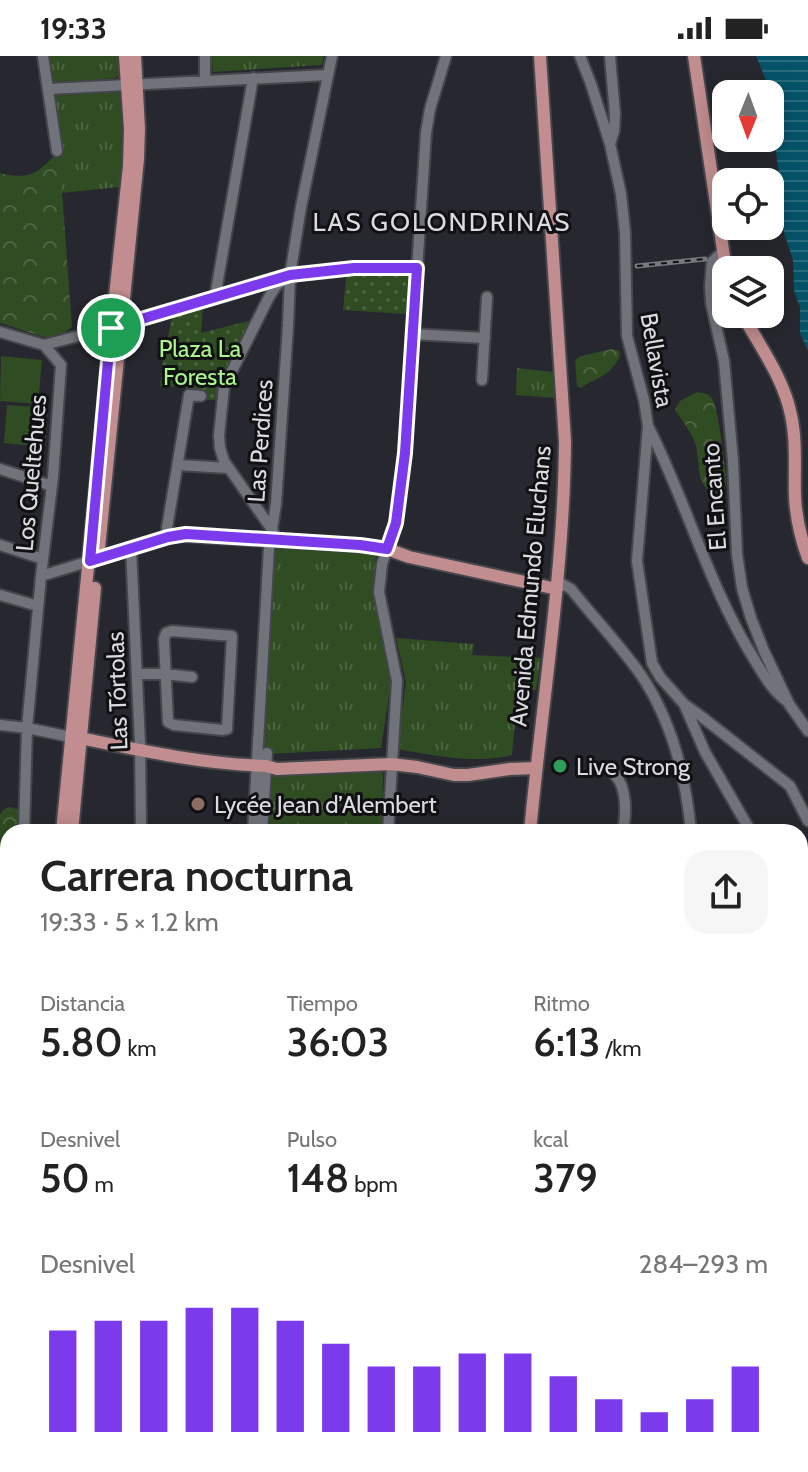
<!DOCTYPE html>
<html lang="es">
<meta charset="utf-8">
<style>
body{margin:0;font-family:Cabin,sans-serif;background:#f6f6f6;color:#222;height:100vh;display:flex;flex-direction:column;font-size:30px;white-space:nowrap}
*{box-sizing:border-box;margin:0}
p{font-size:26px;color:#767676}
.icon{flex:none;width:44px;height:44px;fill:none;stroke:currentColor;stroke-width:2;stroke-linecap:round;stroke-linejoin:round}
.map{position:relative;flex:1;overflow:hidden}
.details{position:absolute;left:0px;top:768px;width:808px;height:648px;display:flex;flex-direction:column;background:#fff;border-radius:24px 24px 0 0;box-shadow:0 4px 20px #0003}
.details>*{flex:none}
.needle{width:52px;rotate:181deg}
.tools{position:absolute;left:712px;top:24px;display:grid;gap:16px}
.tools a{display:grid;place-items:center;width:72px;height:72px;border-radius:16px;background:#fff;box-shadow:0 4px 20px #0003;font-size:40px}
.pin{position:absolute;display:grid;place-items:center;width:68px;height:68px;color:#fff;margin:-34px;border:4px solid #fff;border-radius:50%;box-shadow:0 2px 8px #0007}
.round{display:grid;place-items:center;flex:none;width:84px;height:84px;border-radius:24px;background:#f6f6f6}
.headline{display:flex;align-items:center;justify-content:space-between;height:136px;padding:0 40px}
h1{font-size:44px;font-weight:600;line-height:60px}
.metrics{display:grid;grid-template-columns:repeat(3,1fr);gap:12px;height:136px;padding:8px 40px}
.metrics div{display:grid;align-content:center}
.metrics b{font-size:40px;font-weight:600}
.metrics small{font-size:22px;font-weight:400}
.metrics p{font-size:22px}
.chart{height:224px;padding:16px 40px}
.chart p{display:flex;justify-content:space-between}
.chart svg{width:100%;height:144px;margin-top:8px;stroke:#7c3aed;stroke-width:6}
.status{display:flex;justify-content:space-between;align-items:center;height:56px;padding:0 40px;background:#fff;direction:ltr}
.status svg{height:22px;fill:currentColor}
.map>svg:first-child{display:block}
</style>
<div class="status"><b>19:33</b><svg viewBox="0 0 49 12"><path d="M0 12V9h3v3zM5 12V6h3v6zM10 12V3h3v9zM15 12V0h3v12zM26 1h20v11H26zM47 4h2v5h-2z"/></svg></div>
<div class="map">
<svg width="808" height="1416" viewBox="0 0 808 1416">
<defs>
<pattern id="grass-tufts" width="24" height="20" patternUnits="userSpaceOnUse" patternTransform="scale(2)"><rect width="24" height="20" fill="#2f4c22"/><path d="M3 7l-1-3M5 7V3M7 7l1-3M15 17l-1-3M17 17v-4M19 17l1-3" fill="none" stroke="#4d6542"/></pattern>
<pattern id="forest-crowns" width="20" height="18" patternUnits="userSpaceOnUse" patternTransform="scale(2)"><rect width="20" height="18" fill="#2f4c22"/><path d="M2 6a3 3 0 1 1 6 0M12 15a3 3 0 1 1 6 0" fill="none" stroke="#4d6542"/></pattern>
<pattern id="park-dots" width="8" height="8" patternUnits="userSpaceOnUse" patternTransform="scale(2)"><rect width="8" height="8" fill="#2f4c22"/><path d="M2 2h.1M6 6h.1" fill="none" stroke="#4d6542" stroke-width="1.8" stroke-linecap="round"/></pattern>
<pattern id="water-rules" width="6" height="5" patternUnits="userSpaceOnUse" patternTransform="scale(2)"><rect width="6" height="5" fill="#055369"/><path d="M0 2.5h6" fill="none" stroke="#296b7e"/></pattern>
</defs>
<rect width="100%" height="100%" fill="#27282f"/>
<path fill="url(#grass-tufts)" d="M48 0H118L119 19 115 22 54 27 51 25Z
M212 0H324L322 9 213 16Z
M120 33 122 35 125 87 120 131 61 137 59 95 51 40 54 37Z
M517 312 553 316 555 342 516 339Z
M275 488 376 496 374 522V542L391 626 381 692 270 698V691L263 690Z
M396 582 474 588 472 599 541 602 536 634 518 633 512 699C473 708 436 700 397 693L406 626Z
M379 714 383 718 382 776H268L272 718Z
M20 1408H282L283 1416H20Z
M368 1408H421L422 1416H369Z"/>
<path fill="url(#forest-crowns)" d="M59 95 72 271 60 279 47 282 0 267V117C30 125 39 116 59 95Z
M612 293 619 295 620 300C608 323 599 319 581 332L577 330 575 304 581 300Z
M697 336C702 337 707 337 710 340 719 348 723 403 726 418V428L723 438C692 436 702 407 695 387 691 376 682 364 675 354L680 345Z
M9 751 20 754 22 760 18 776H8V802L0 801V759L3 754Z
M0 847 8 848V880L0 887Z"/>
<path fill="url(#park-dots)" d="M347 214 410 215 406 258 343 254Z
M203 251 201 277 253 264 220 331 217 344H204V337L186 335V331L160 330 164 298 173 258Z
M0 805 8 807V846L0 844Z
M282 1408H345L346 1416H283Z"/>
<path fill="#2f4c22" d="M1 300 42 304 38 348 0 345Z
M7 349 48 352 45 391 4 387Z
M0 886 8 888V939L0 937Z"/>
<path fill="url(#water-rules)" d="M756 0H808V295L800 277V251L794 235 793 204 784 177 782 165 780 126 774 81 770 74V64L774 51 773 41Z
M808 1139V1366L800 1363V1141Z"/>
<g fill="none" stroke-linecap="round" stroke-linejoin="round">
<defs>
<path id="minor" d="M43 0 57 95
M205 0V24
M580 0 591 28 610 88
M610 0 615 58 614 75 610 88 621 138 625 176 627 280 644 344 648 370 637 505 652 607 660 621 684 648 702 661 790 730 808 765
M48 33 327 19
M724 199 718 200 712 206 710 230 711 247 724 305 733 405 737 498 742 532 751 562 764 595 789 648 808 675
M215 241 253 22
M0 276 44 289
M412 278 485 282
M44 289 129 267 290 219 354 212H417
M482 324 487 241
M648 370C687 447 708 529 754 603 764 619 772 635 788 646
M178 409 228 412
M0 413 52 430
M273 475 224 405 220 392 219 379 224 331 269 241 276 230 285 223
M168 481 167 472 189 339 201 340
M0 489 43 503
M131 492 140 688 141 776
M41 520 90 505
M557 525 571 533C594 562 620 589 641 619 672 665 686 722 691 776
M0 539 38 550
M172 575 232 580 227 673 223 674 174 669 168 666 164 583 166 577Z
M137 618H165L192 621
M684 648 705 696 751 776
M0 669 27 672 71 681
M615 719C627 731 627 760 622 776
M24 776 27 672 41 520 53 421 61 309 44 289
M253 776 269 492 276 448 288 270 290 219 301 151 332 0
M262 776 267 697
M388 776 397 625 379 536 382 508 396 467 405 397 426 77 430 53 446 0
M800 912 808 907
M0 1252 2 1172 8 1067
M352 1408 353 1416
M361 1408V1416
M511 1408 512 1416
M644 1408 646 1416"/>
<path id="major" d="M694 0 726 214
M742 258C760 290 784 323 791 359 797 386 794 414 795 441 796 461 801 483 808 502
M98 502 138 103 139 72 135 0
M93 504 168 481 180 479 370 490 387 493 409 501 557 533
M75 681C138 694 202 708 266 710L277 713 391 708 417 711 454 719H468L510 713 536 712
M62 776 111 277 129 110 130 73 125 0
M72 776 95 532
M530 776C542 646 564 516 565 385L540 0
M800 1019 808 1014
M493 1408 495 1416
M764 1408 766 1416
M2 1416 8 1323
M11 1416V1408"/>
</defs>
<use href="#minor" stroke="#45464c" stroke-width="14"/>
<use href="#major" stroke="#45464c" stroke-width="16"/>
<use href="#minor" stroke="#71737b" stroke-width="10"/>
<use href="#major" stroke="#c18d8e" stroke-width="12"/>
<defs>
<path id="rail" d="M637 210 705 203"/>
</defs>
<use href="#rail" stroke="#78797f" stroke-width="5"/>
<use href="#rail" stroke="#111114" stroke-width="2" stroke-dasharray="6" stroke-linecap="butt"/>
</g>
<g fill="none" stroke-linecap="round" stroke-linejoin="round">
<defs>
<path id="route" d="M354 212H417L405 397 396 467 387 493 360 489 186 478 168 481 90 505 111 272 290 219Z"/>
</defs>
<use href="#route" stroke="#fff" stroke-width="16"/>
<use href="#route" stroke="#7c3aed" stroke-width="10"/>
</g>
<circle fill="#2e9e5b" stroke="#111114" stroke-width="3" cx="560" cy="710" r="8"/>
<circle fill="#8d6e63" stroke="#111114" stroke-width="3" cx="198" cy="748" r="8"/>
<g text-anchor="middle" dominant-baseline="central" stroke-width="6" stroke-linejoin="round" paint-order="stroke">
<g font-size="24" fill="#abf58c" stroke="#111114">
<text x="200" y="292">Plaza La<tspan x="200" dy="28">Foresta</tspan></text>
</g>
<g font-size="24" fill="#dbdce1" stroke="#111114">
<text transform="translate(657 304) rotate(80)">Bellavista</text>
<text transform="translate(260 385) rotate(-86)">Las Perdices</text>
<text transform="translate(31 417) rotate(-85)">Los Queltehues</text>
<text transform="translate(714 441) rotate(-94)">El Encanto</text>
<text transform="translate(530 530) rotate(-85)">Avenida Edmundo Eluchans</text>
<text transform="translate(117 635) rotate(-92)">Las Tórtolas</text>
</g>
<g font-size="24" fill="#dbdce1" stroke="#111114" text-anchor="start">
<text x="576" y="710">Live Strong</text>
<text x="214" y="748">Lycée Jean d’Alembert</text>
</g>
<g font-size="26" letter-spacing="2" fill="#dbdce1" stroke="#111114">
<text x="442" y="166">LAS GOLONDRINAS</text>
</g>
</g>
</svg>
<div class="tools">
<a><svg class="needle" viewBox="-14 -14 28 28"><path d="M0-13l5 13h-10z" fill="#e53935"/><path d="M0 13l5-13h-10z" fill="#767676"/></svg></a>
<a><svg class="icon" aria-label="locate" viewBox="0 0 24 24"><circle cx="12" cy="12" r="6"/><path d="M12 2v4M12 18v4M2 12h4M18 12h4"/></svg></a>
<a><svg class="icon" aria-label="layers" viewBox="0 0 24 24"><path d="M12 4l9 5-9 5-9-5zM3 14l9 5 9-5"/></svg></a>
</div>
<div class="pin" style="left:111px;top:272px;background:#1e9e55"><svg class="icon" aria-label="arrive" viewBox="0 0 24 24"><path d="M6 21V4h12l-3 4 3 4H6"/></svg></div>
<section class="details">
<div class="headline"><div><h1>Carrera nocturna</h1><p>19:33 · 5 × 1.2 km</p></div><a class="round"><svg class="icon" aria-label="share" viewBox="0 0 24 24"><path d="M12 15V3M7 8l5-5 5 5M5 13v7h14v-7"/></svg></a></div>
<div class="metrics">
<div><p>Distancia</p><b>5.80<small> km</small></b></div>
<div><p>Tiempo</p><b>36:03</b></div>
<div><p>Ritmo</p><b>6:13<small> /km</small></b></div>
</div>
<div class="metrics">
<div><p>Desnivel</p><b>50<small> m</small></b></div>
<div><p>Pulso</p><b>148<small> bpm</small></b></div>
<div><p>kcal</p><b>379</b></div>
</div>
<div class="chart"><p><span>Desnivel</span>284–293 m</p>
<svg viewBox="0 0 160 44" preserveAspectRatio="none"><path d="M5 44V13M15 44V10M25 44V10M35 44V6M45 44V6M55 44V10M65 44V17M75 44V24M85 44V24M95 44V20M105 44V20M115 44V27M125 44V34M135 44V38M145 44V34M155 44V24"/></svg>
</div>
</section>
</div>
